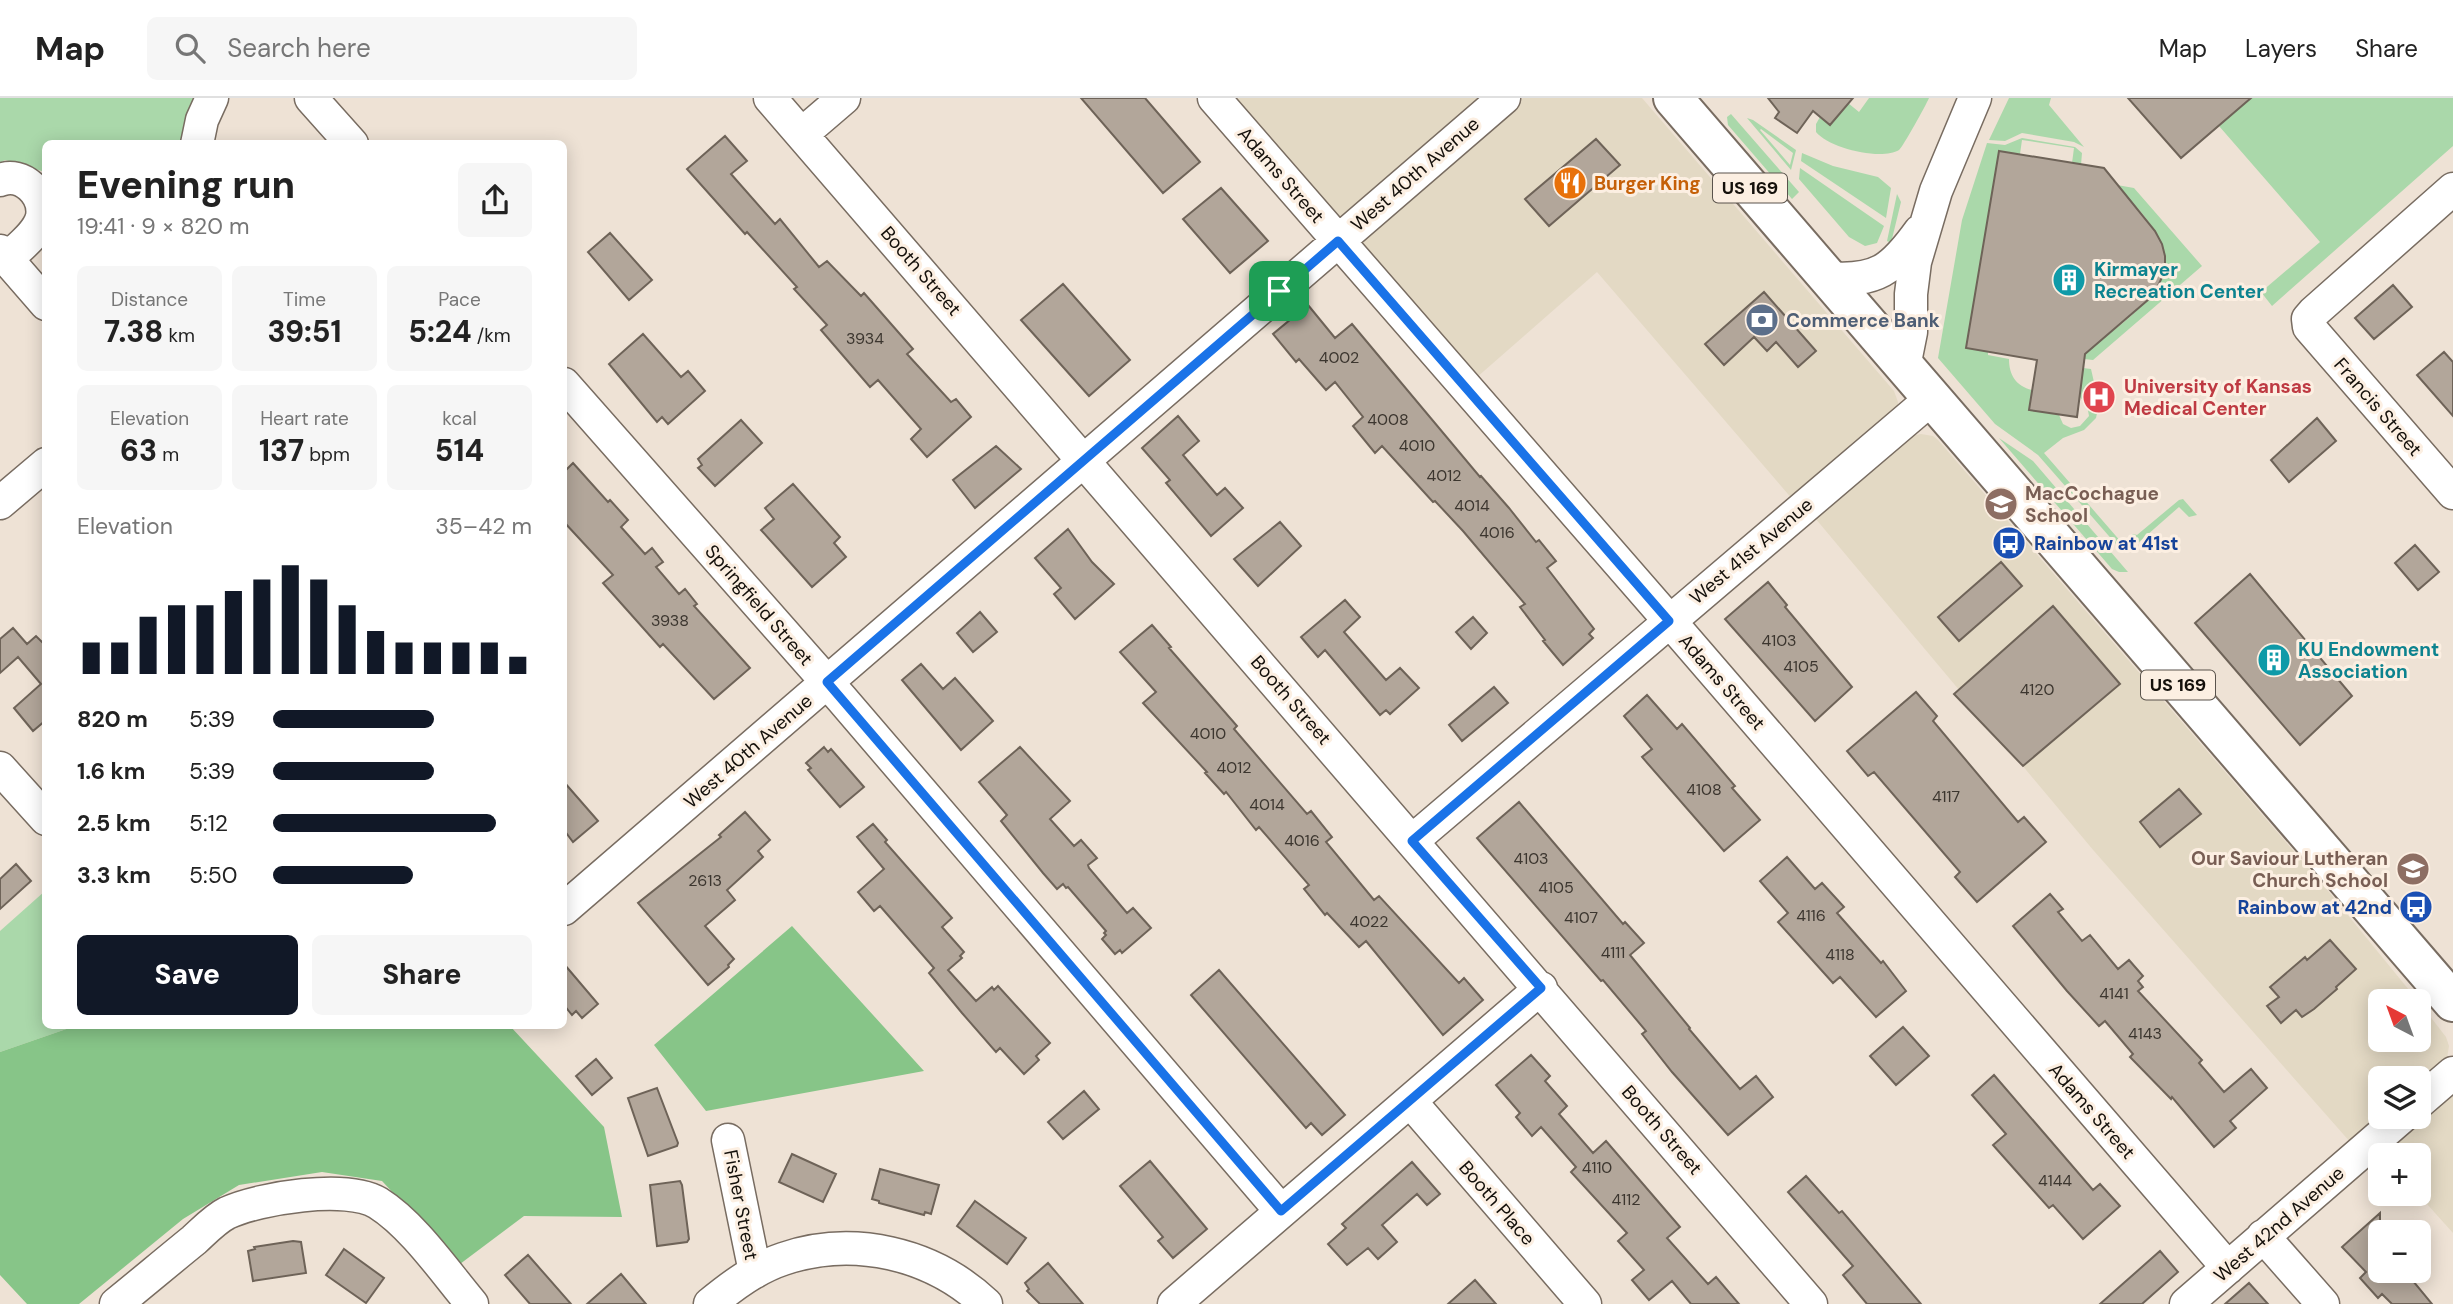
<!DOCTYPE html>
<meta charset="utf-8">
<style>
body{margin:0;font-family:"DM Sans",sans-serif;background:#f6f6f6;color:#222;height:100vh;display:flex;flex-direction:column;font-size:26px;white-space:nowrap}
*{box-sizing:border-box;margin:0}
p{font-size:23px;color:#767676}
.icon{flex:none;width:38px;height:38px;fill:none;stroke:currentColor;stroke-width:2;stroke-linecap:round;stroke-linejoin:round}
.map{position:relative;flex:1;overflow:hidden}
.sheet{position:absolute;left:42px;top:42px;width:525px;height:889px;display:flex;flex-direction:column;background:#fff;border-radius:10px;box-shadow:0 4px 18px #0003}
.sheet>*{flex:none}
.needle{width:46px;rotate:319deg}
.fabs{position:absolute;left:2368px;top:891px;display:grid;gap:14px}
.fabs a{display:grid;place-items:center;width:63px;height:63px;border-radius:10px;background:#fff;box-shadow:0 4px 18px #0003;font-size:35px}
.pin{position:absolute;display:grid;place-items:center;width:60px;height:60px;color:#fff;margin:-30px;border-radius:14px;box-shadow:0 4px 10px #0006}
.round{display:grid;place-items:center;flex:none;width:74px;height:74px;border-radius:10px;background:#f6f6f6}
.head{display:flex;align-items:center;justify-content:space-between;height:119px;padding:0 35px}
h1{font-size:38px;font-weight:800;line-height:52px}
.stats{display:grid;grid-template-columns:repeat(3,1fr);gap:10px;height:119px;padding:7px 35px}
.stats div{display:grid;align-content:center;border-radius:10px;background:#f6f6f6;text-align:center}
.stats b{font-size:30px;font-weight:800}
.stats small{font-size:19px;font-weight:400}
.stats p{font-size:19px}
.chart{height:196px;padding:14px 35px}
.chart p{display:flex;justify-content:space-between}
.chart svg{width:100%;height:126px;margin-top:7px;stroke:#111827;stroke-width:6}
.primary-button{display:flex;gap:14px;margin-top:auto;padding:14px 35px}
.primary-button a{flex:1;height:80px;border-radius:10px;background:#111827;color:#fff;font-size:28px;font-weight:800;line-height:80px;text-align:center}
.primary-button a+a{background:#f6f6f6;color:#222}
ul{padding:0 35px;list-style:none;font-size:23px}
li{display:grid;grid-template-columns:112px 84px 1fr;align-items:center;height:52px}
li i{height:18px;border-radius:9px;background:#111827}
header{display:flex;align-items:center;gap:42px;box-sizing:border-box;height:98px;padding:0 35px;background:#fff;border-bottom:2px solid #e0e0e0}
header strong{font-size:33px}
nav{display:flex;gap:38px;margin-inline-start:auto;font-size:24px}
.search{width:490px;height:63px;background:#f6f6f6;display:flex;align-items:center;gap:18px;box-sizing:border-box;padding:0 24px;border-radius:10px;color:#767676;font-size:26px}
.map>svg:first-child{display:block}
</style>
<header>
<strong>Map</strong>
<div class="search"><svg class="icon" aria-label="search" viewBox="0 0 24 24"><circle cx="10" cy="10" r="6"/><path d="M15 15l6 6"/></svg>Search here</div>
<nav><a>Map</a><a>Layers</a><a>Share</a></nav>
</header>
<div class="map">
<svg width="2453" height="1206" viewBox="0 0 2453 1206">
<rect width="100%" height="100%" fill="#eee2d5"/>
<path fill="#e3d9c4" d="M1219 0H1483L1338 123Z
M1523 0H1642L1894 293 1898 304V310L1794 403 1597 174 1476 280 1364 153 1361 145 1369 134Z
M1921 336 1933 338 1938 342 2329 794 2418 903H2380V942H2418L2419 904 2446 939 2449 948 2447 960 2444 966 2419 988 2418 980H2380V1018L2351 1045 2094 753 1810 414 1911 338Z
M2453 989V1135L2418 1096V1057H2385L2379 1050Z"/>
<path fill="#aad8aa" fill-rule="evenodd" d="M0 0H197L183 45 46 46 45 74 5 62 0 65Z
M1869 0H1929C1926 7 1903 49 1899 52 1881 63 1829 50 1816 34V26L1820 19 1830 27 1848 5 1859 14Z
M2009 0H2051L2049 7 2084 49 2074 44 2022 35 2005 43 1989 42Z
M2251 0H2453V48L2272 208 2261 194 2320 144 2219 28Z
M1731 16 1799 94 1792 101 1728 27 1727 19Z
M1747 20 1753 22 1796 52 1791 72ZM1761 31 1793 55 1790 67 1760 32Z
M2022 40 2075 49 2082 55 2081 67 2072 65 2074 50 2022 42 2020 56 1999 53 1966 250 1988 254V257L2009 261C2009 277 2016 288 2032 292L2029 312 2059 317 2063 326 2071 330 2080 328 2089 318 2087 307 2080 299 2083 270 2091 271 2099 306 2096 320 2084 332 2063 340 2044 355 2122 445 2133 436 2137 437 2179 402 2183 401 2197 417 2189 419 2179 409 2130 452 2122 453 2038 357 1995 326 1938 260 1962 122 1987 45 2005 47Z
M1802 55 1833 68 1878 79 1891 90 1886 120 1801 63Z
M1800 70 1884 128 1877 145 1865 148 1849 139 1799 81Z
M2117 87 2134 90 2202 168 2093 262 2084 261 2085 255C2119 226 2190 186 2155 133 2145 117 2130 102 2117 87Z
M1897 96 1901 104 1891 145 1887 143Z
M1999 340 2033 363 2128 474H2119L2112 471Z
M45 793 46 928H75L0 954V833Z"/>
<path fill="#87c588" d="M792 828 924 973 706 1013 654 947Z
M75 928H510L604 1029 622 1119 524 1118 460 1166 382 1083 322 1074 239 1087 183 1121 79 1206H27L0 1177V954Z"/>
<path fill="#b2a69a" stroke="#6e6358" stroke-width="2" d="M1081 0H1145L1200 64 1163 95Z
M1768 0H1853L1830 27 1813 13 1797 35 1775 20 1779 14Z
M2128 0H2251L2181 60Z
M725 38 747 63 731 76 775 126 780 121 819 169 827 163 861 198 864 195 913 251 907 256 951 304 956 301 971 319 927 359 911 341 921 331 878 282 870 289 821 232 827 227 794 191 797 189 747 134 745 136 687 71Z
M1596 41 1620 67 1549 128 1525 101Z
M1999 53 2104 70 2155 133 2162 146 2165 158V173L2157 190 2149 201 2085 256 2077 319 2029 312 2037 262 1966 250Z
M1221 90 1268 143 1230 175 1183 121Z
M610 135 652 182 629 202 588 154Z
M1063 186 1130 262 1089 298 1021 222Z
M2393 187 2412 209 2374 241 2355 220Z
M1764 194 1816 253 1798 269 1776 244 1767 253 1754 239 1724 267 1705 246Z
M1308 207 1335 240 1352 226 1480 379 1481 378 1509 410 1536 444 1539 442 1556 463 1547 470 1594 531 1589 536 1593 540 1563 567 1543 543 1545 542 1520 509 1525 506 1463 433 1435 403 1433 404 1382 348 1375 355 1353 328 1363 319 1335 284 1326 292 1299 261 1296 264 1273 236Z
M643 236 681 279 688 273 705 293 668 326 662 319 657 324 609 266Z
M2444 254 2453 264V318L2417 277Z
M1178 318 1199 343 1183 357 1217 397 1225 390 1243 410 1211 438 1166 385 1170 382 1142 350Z
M2317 320 2336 343 2289 384 2271 362Z
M741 322 762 345 715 388 698 370 702 367 698 361Z
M996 348 1021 371 975 410 953 382Z
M573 365 608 404 610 402 628 422 621 429 645 456 652 450 663 464 656 469 679 496 685 491 697 506 694 508 750 570 714 601 663 546 660 549 603 485 613 477 564 424V374Z
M793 386 840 439 834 445 846 459 812 489 761 432 774 421 765 410Z
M1280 424 1301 448 1258 488 1234 461Z
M1068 431 1092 464 1114 486 1075 521 1054 496 1061 490 1035 460Z
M2415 447 2439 474 2418 492 2395 465Z
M2001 464 2022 488 1959 543 1938 519Z
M2250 476 2352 598 2300 647 2195 525Z
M1768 484 1787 507 1785 509 1852 589 1815 623 1725 521Z
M1345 502 1360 519 1344 534 1386 582 1400 570 1419 590 1390 616 1386 612 1380 617 1325 552 1318 559 1301 539Z
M2053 508 2120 586 2023 668 1954 596Z
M980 514 997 534 973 554 957 535Z
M1473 519 1487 535 1471 551 1456 534Z
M1152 527 1171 549 1169 550 1237 628 1234 631 1307 716 1311 713 1332 739 1326 744 1374 802 1379 798 1459 885 1464 880 1483 902 1443 937 1366 843 1359 849 1327 815 1325 817 1304 791 1309 787 1259 729 1256 732 1226 694 1224 696 1205 675 1207 674 1143 605 1156 594 1120 554Z
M13 530 27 546 36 538 46 548V622L33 633 14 610 41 586 18 559 0 575V541Z
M921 566 943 591 955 580 993 623 961 652 902 582Z
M1494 589 1508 605 1462 643 1449 627Z
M1916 594 1937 618 1933 623 2018 724 2024 719 2046 744 1977 804 1955 779 1960 774 1874 674 1868 678 1847 653Z
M1647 597 1677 631 1682 626 1735 688 1732 690 1760 722 1724 753 1642 659 1652 651 1624 618Z
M824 649 828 654 831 651 864 689 840 709 808 672 811 670 806 665Z
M1020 649 1070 703 1050 721 1074 748 1081 742 1097 760 1088 767 1089 770 1127 815 1133 810 1151 830 1122 855 1120 852 1115 856 1102 841 1106 837 1104 835 1106 833 1068 789 1066 790 1063 786 1057 791 1043 775 1001 723 1007 717 979 684Z
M564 684 598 723 573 744 564 732Z
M2179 691 2201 716 2160 749 2140 724Z
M1519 704 1623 826 1625 824 1644 845 1630 857 1690 930 1689 931 1740 991 1756 978 1773 999 1728 1037 1672 974 1642 936 1646 933 1603 882 1601 883 1477 740Z
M745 714 770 742 758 753 763 759 727 792 735 802 705 828 734 861 728 867 729 869 708 887 638 805 721 739 719 737Z
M873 726 887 742 885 744 952 820 942 829 964 854 960 858 962 860 948 872 976 903 992 889 994 892 998 888 1050 945 1036 958 1039 962 1024 976 1000 950 996 954 962 915 929 875 934 870 880 808 874 813 858 794 884 771 857 739Z
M1787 759 1815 791 1822 785 1844 809 1837 815 1881 865 1883 863 1906 893 1876 919 1840 879 1833 885 1778 824 1788 815 1760 783Z
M16 766 31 783 0 811V781Z
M2050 796 2063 811 2058 814 2082 843 2090 837 2118 871 2129 862 2143 878 2138 883 2143 889 2138 893 2202 962 2199 965 2224 994 2251 971 2267 990 2230 1023 2236 1030 2214 1049 2172 999 2171 1001 2130 959 2133 956 2105 923 2099 928 2067 893 2013 828Z
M2330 842 2356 871 2336 889 2337 891 2314 911 2302 919 2296 912 2281 925 2267 908 2279 899 2270 889 2305 859 2307 862Z
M564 866 598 906 582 920 576 913 572 917 564 907Z
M1219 872 1345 1017 1322 1037 1311 1025 1306 1030 1191 897Z
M1903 929 1929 958 1896 987 1870 958Z
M1531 957 1550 978 1545 983 1567 1008 1559 1016 1593 1055 1606 1043 1680 1129 1667 1140 1708 1186 1716 1179 1739 1206H1691L1672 1183 1649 1202 1632 1182 1644 1172 1618 1143 1627 1135 1571 1074 1576 1069 1541 1029 1532 1038 1516 1019 1520 1015 1496 987Z
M596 961 612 980 592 997 576 978Z
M1994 977 2093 1092 2100 1086 2120 1108 2083 1141 2053 1107 2049 1110 1993 1047 2006 1036 1972 997Z
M657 990 678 1045 677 1048 648 1058 628 1000Z
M1084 993 1099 1011 1063 1041 1048 1024Z
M792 1056 836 1076 823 1104 779 1084Z
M1150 1063 1207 1131 1173 1160 1158 1143 1163 1139 1120 1088Z
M1412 1064 1440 1096 1427 1107 1417 1096 1382 1127 1397 1144 1378 1161 1368 1150 1347 1167 1328 1146 1346 1130 1342 1126Z
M880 1071 939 1087 931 1116 925 1114 924 1117 879 1105V1103L872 1101Z
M1806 1078 1839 1115 1842 1113 1921 1206H1867L1843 1177 1853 1168 1788 1094Z
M680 1083 682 1087 689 1141 687 1144 657 1148 650 1087Z
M975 1103 1026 1140 1007 1166 957 1128Z
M2380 1115V1172H2404L2432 1206H2392L2382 1196 2378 1200 2360 1180 2366 1174 2342 1149Z
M293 1143 301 1144 306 1175 253 1183 248 1153 255 1151 254 1149Z
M344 1151 384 1180 366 1205 326 1177Z
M2160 1153 2178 1174 2142 1206H2100Z
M528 1157 571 1206H530L505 1177Z
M1048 1165 1083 1206H1040L1027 1193 1029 1191 1025 1185Z
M621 1176 646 1206H587Z
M1475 1182 1496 1206H1448Z
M2249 1185 2268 1206H2225Z"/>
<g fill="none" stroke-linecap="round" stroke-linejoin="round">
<defs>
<path id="minor" d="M311 0 352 46
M770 0 1811 1206
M1214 0 1680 535 2228 1170
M802 36 844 0
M197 46 202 22 212 0
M0 82C22 73 46 96 42 119 38 136 19 149 7 161
M2453 91 2314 214 2308 221 2309 229 2453 395
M0 153 46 206
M1827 180C1877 184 1892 172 1920 133
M1904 269 1911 234V196L1915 164 1936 93 1975 0
M564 286 841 600 1281 1113
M0 405 46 366
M0 670 46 721
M1412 743 1931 301
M564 811 1504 0
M1410 1003 1585 1206
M2418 1005 2453 975
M728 1042 755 1174
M2263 1138 2323 1206
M116 1206C142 1185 168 1163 194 1142 204 1133 215 1121 227 1115 259 1100 347 1086 378 1105 413 1127 445 1174 472 1206
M710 1206C732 1188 756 1170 783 1161 853 1137 932 1155 986 1206
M1174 1206 1541 890
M2186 1206 2403 1018"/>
<path id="major" d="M1673 0 2453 904"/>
</defs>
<use href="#minor" stroke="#786c61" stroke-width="35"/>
<use href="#major" stroke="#786c61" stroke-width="42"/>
<use href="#minor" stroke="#fff" stroke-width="32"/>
<use href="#major" stroke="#fff" stroke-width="38"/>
</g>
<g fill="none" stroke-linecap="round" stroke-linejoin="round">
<defs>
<path id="route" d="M1338 143 1669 523 1412 743 1541 890 1281 1113 827 584Z"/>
</defs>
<use href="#route" stroke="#fff" stroke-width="14"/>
<use href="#route" stroke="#1a73e8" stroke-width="9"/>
</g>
<defs>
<symbol id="restaurant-disc" viewBox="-11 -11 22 22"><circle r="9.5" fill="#e8710a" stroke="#fcefe2"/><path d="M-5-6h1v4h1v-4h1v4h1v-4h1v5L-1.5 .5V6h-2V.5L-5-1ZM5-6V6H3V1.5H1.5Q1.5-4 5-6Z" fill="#fff"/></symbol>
<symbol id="building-disc" viewBox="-11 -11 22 22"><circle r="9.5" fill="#0f9aa8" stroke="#fcefe2"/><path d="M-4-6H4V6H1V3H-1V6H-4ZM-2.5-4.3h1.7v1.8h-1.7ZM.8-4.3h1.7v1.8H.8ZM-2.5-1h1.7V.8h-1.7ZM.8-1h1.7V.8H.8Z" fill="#fff"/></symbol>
<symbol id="bank-disc" viewBox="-11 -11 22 22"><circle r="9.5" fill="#5c6f8a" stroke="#fcefe2"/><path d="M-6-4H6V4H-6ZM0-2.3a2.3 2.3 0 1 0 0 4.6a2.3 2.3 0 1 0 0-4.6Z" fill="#fff"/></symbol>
<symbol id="hospital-disc" viewBox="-11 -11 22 22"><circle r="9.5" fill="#e0444e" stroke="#fcefe2"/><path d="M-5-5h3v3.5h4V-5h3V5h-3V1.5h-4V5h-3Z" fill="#fff"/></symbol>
<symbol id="school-disc" viewBox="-11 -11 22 22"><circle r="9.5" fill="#8d6e63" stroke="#fcefe2"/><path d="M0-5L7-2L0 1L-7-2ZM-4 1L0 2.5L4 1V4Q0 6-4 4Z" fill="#fff"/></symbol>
<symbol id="bus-disc" viewBox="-11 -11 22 22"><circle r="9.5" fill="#1a4fb4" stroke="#fcefe2"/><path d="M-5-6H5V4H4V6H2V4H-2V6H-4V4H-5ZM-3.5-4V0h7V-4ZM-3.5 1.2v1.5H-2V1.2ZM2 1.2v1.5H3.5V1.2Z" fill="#fff"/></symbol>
</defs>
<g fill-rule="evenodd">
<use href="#restaurant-disc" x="1551" y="66" width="38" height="38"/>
<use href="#building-disc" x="2050" y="163" width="38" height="38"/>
<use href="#bank-disc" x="1743" y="203" width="38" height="38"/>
<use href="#hospital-disc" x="2080" y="280" width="38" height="38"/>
<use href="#school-disc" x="1982" y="387" width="38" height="38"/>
<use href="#bus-disc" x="1990" y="426" width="38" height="38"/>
<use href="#building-disc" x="2255" y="543" width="38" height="38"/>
<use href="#school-disc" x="2394" y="752" width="38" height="38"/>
<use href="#bus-disc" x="2397" y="790" width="38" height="38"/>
</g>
<g text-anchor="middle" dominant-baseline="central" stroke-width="6" stroke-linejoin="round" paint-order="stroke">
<g font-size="16" fill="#3c362f">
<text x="865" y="240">3934</text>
<text x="1339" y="259">4002</text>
<text x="1388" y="321">4008</text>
<text x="1417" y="347">4010</text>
<text x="1444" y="377">4012</text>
<text x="1472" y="407">4014</text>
<text x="1497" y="434">4016</text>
<text x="670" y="522">3938</text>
<text x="1779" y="542">4103</text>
<text x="1801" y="568">4105</text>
<text x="2037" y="591">4120</text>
<text x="1208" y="635">4010</text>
<text x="1234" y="669">4012</text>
<text x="1704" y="691">4108</text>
<text x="1946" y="698">4117</text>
<text x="1267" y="706">4014</text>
<text x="1302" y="742">4016</text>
<text x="1531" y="760">4103</text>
<text x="705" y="782">2613</text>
<text x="1556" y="789">4105</text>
<text x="1811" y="817">4116</text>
<text x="1581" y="819">4107</text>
<text x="1369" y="823">4022</text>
<text x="1613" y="854">4111</text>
<text x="1840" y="856">4118</text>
<text x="2114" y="895">4141</text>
<text x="2145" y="935">4143</text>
<text x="1597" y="1069">4110</text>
<text x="2055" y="1082">4144</text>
<text x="1626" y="1101">4112</text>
</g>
<g fill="#fcefe2" stroke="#5a534c" stroke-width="2">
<rect x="1713" y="75.5" width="74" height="29" rx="5"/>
<rect x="2141" y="572.5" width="74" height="29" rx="5"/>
</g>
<g font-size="18" font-weight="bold" fill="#14100b">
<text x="1750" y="90">US 169</text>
<text x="2178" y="587">US 169</text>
</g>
<g font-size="19" fill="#14100b" stroke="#fcefe2">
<text transform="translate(1415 76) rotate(-41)">West 40th Avenue</text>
<text transform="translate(1281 77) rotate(49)">Adams Street</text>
<text transform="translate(921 173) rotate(49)">Booth Street</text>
<text transform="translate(2378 309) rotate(49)">Francis Street</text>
<text transform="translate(1751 453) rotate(-40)">West 41st Avenue</text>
<text transform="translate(759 507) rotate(49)">Springfield Street</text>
<text transform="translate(1722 584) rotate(49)">Adams Street</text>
<text transform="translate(1291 602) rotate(49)">Booth Street</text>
<text transform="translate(748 653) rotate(-41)">West 40th Avenue</text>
<text transform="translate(2092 1013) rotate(49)">Adams Street</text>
<text transform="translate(1662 1032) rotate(49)">Booth Street</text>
<text transform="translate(1497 1105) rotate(49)">Booth Place</text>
<text transform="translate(741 1107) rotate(79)">Fisher Street</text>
<text transform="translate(2279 1126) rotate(-41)">West 42nd Avenue</text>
</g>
<g font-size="19" font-weight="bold" fill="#c56008" stroke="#fcefe2" text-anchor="start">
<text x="1594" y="85">Burger King</text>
</g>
<g font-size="19" font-weight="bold" fill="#0d838f" stroke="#fcefe2" text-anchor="start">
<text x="2094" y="171">Kirmayer<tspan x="2094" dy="22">Recreation Center</tspan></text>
<text x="2298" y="551">KU Endowment<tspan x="2298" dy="22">Association</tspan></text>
</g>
<g font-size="19" font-weight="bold" fill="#4e5e75" stroke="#fcefe2" text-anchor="start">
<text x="1786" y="222">Commerce Bank</text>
</g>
<g font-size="19" font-weight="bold" fill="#be3a42" stroke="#fcefe2" text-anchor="start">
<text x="2124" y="288">University of Kansas<tspan x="2124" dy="22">Medical Center</tspan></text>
</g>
<g font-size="19" font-weight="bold" fill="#785e54" stroke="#fcefe2" text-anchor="start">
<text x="2025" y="395">MacCochague<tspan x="2025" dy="22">School</tspan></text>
<text x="2388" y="760" text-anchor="end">Our Saviour Lutheran<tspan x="2388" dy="22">Church School</tspan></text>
</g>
<g font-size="19" font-weight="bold" fill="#164399" stroke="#fcefe2" text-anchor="start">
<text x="2034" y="445">Rainbow at 41st</text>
<text x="2392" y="809" text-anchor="end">Rainbow at 42nd</text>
</g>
</g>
</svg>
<div class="fabs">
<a><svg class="needle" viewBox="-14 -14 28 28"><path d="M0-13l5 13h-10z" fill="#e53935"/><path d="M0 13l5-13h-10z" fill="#767676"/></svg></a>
<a><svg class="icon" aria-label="layers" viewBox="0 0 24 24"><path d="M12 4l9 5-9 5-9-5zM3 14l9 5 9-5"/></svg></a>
<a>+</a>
<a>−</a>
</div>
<div class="pin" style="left:1279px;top:193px;background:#1e9e55"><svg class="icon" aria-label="arrive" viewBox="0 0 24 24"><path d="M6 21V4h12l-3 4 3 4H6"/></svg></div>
<section class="sheet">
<div class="head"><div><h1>Evening run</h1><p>19:41 · 9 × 820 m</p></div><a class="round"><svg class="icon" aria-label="share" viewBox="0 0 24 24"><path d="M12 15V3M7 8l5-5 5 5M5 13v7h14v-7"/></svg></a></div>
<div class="stats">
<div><p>Distance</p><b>7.38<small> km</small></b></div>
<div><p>Time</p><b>39:51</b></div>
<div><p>Pace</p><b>5:24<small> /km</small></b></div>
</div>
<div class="stats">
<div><p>Elevation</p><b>63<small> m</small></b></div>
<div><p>Heart rate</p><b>137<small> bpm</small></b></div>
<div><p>kcal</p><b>514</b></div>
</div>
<div class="chart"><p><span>Elevation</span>35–42 m</p>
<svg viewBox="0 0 160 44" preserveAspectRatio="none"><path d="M5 44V33M15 44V33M25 44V24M35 44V20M45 44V20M55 44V15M65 44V11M75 44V6M85 44V11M95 44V20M105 44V29M115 44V33M125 44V33M135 44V33M145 44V33M155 44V38"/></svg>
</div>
<ul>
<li><b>820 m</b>5:39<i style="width:62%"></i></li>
<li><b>1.6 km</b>5:39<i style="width:62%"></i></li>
<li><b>2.5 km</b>5:12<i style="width:86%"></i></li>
<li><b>3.3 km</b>5:50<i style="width:54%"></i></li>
</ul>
<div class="primary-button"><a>Save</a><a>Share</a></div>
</section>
</div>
